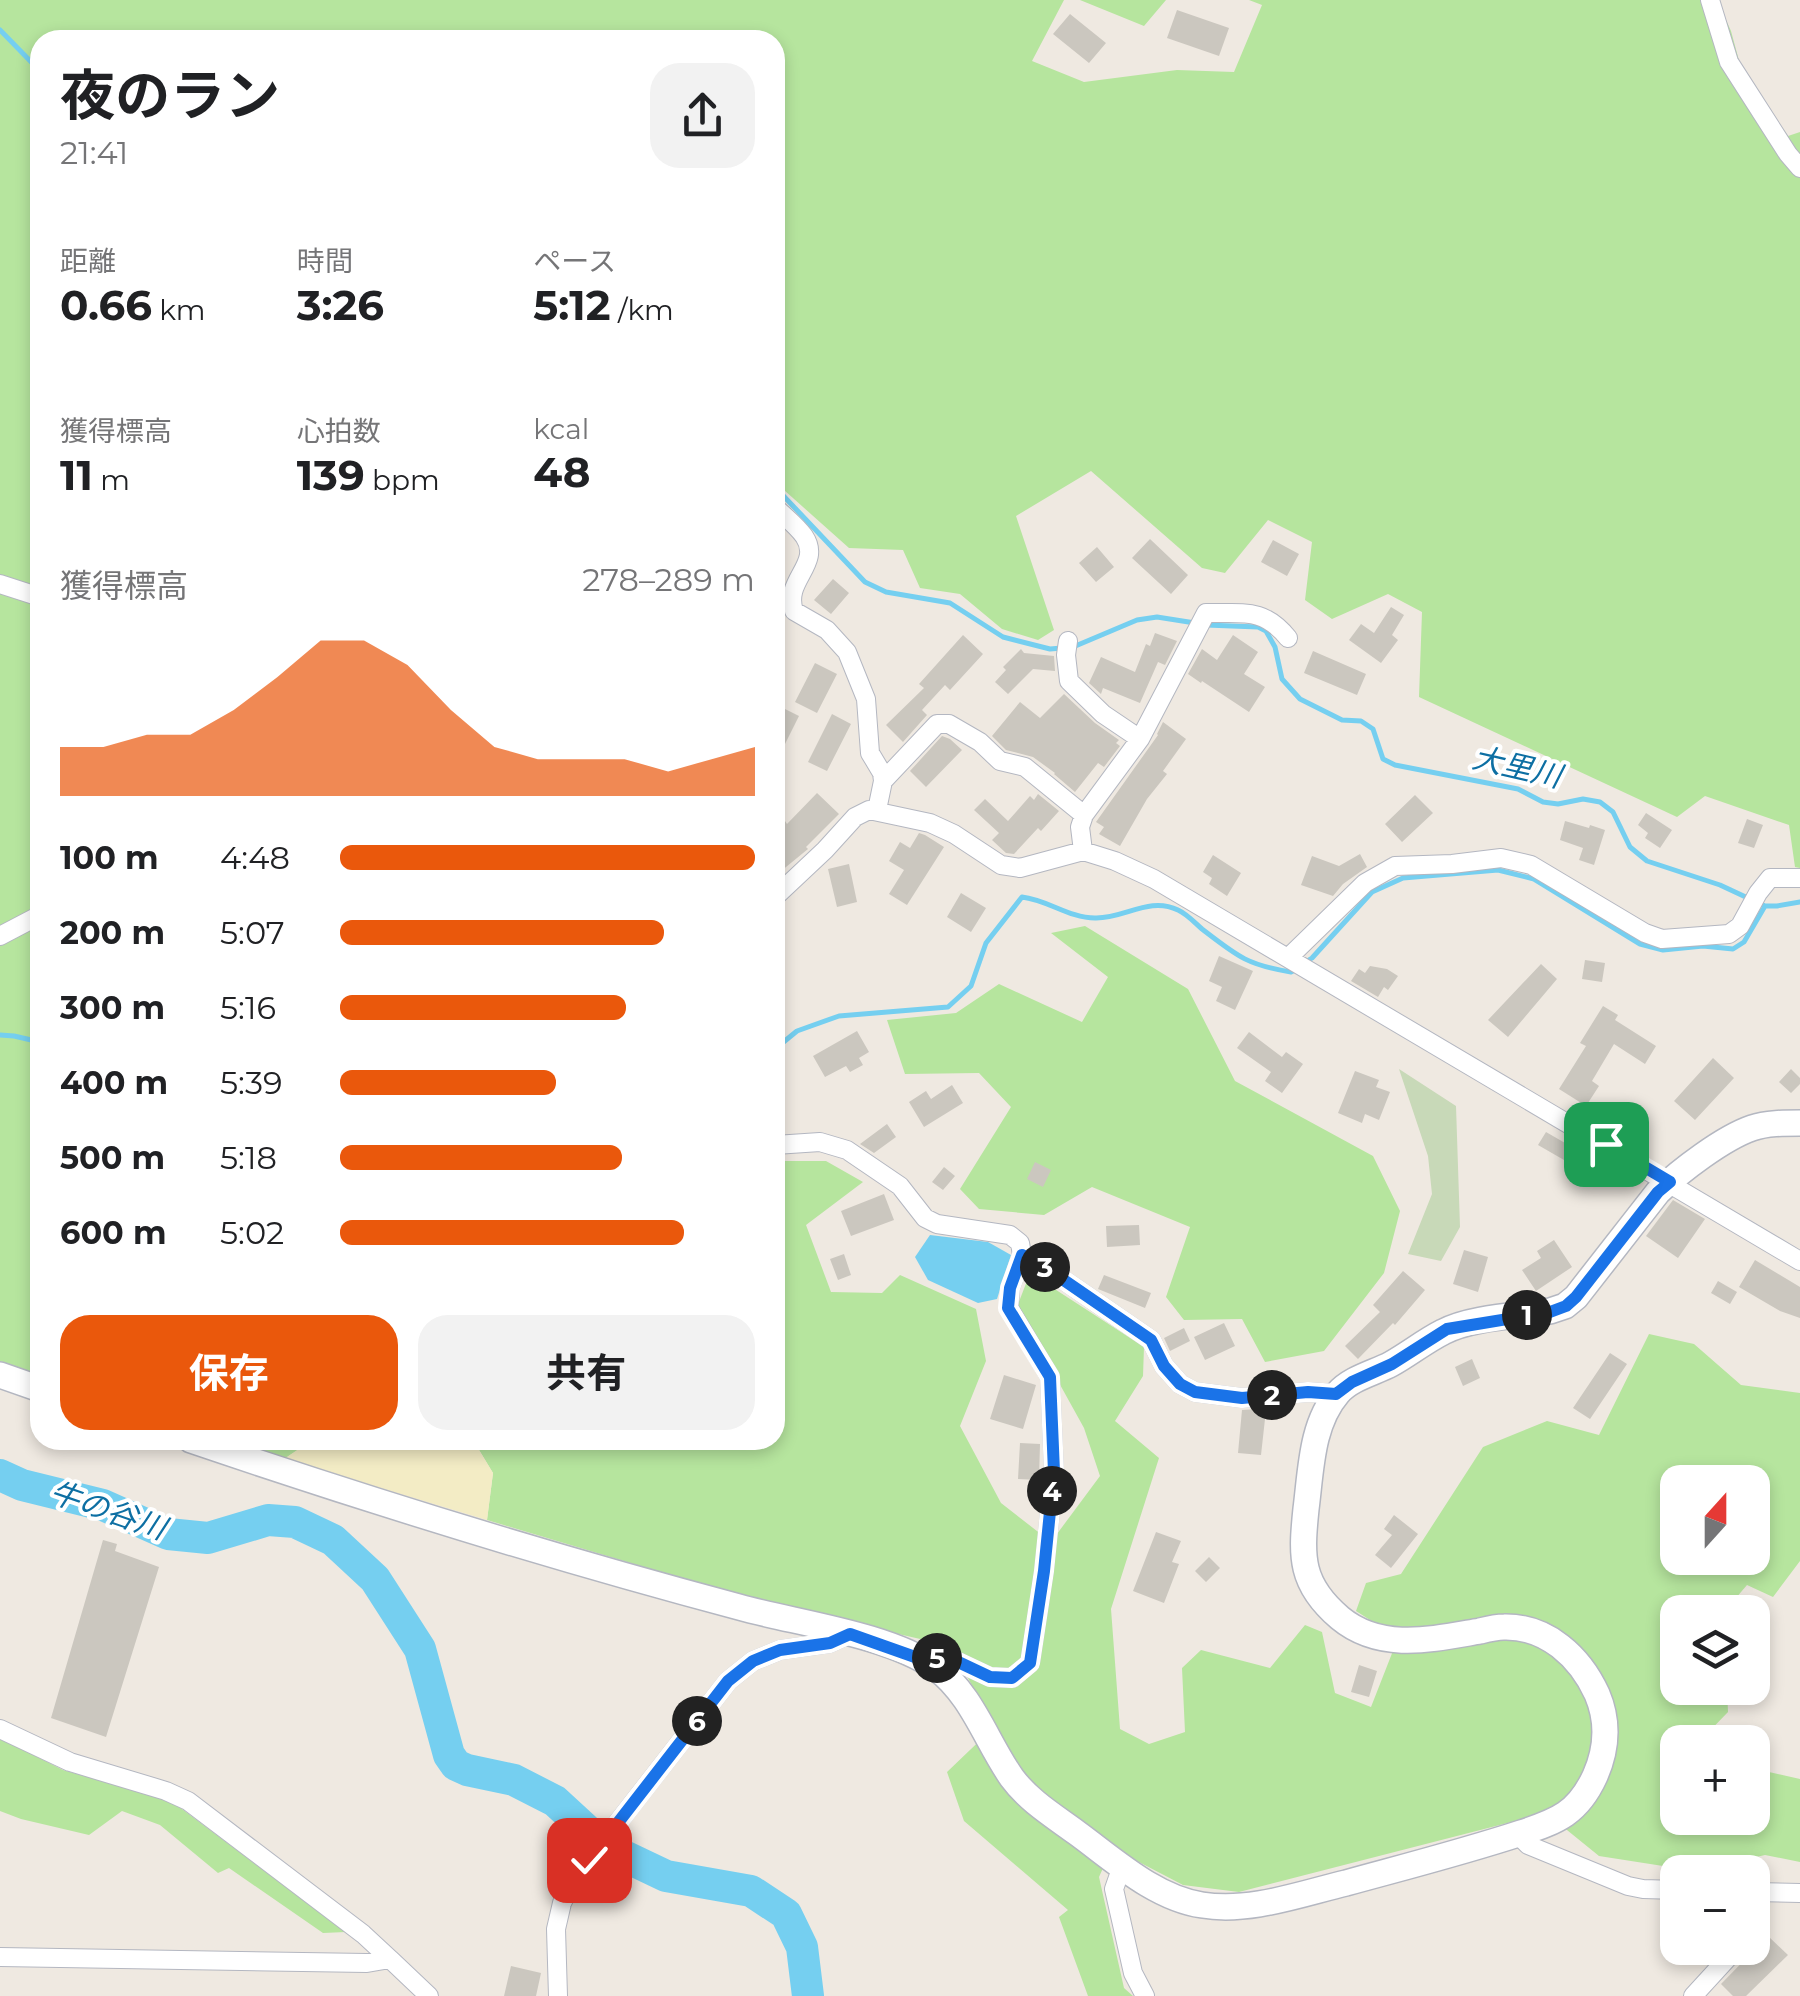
<!DOCTYPE html>
<html lang="ja">
<meta charset="utf-8">
<style>
body{margin:0;font-family:Montserrat,"Noto Sans JP",sans-serif;background:#f2f2f2;color:#202124;height:100vh;display:flex;flex-direction:column;font-size:38px;white-space:nowrap}
*{box-sizing:border-box;margin:0}
p{font-size:32px;color:#757577}
.icon{flex:none;width:55px;height:55px;fill:none;stroke:currentColor;stroke-width:2;stroke-linecap:round;stroke-linejoin:round}
.map{position:relative;flex:1;overflow:hidden}
.drawer{position:absolute;left:30px;top:30px;width:755px;height:1420px;display:flex;flex-direction:column;background:#fff;border-radius:30px;box-shadow:0 5px 15px #0003}
.drawer>*{flex:none}
.needle{width:65px;rotate:21deg}
.tools{position:absolute;left:1660px;top:1465px;display:grid;gap:20px}
.tools a{display:grid;place-items:center;width:110px;height:110px;border-radius:20px;background:#fff;box-shadow:0 5px 15px #0003;font-size:50px}
.pin{position:absolute;display:grid;place-items:center;width:85px;height:85px;color:#fff;margin:-42px;border-radius:20px;box-shadow:0 5px 15px #0006}
.km{position:absolute;width:50px;height:50px;margin:-25px;border-radius:50%;background:#222;color:#fff;font-size:28px;line-height:50px;text-align:center}
.round{display:grid;place-items:center;flex:none;width:105px;height:105px;border-radius:30px;background:#f2f2f2}
.summary{display:flex;align-items:center;justify-content:space-between;height:170px;padding:0 30px}
h1{font-size:55px;font-weight:700;line-height:75px}
.figures{display:grid;grid-template-columns:repeat(3,1fr);gap:15px;height:170px;padding:10px 30px}
.figures div{display:grid;align-content:center}
.figures b{font-size:42px;font-weight:700}
.figures small{font-size:28px;font-weight:400}
.figures p{font-size:28px}
.chart{height:280px;padding:20px 30px}
.chart p{display:flex;justify-content:space-between}
.chart svg{width:100%;height:180px;margin-top:10px;fill:#ea580c;opacity:.7}
.button{display:flex;gap:20px;margin-top:auto;padding:20px 30px}
.button a{flex:1;height:115px;border-radius:30px;background:#ea580c;color:#fff;font-size:40px;font-weight:700;line-height:115px;text-align:center}
.button a+a{background:#f2f2f2;color:#202124}
ul{padding:0 30px;list-style:none;font-size:32px}
li{display:grid;grid-template-columns:160px 120px 1fr;align-items:center;height:75px}
li i{height:25px;border-radius:12px;background:#ea580c}
.map>svg:first-child{display:block}
</style>
<div class="map">
<svg width="1800" height="1996" viewBox="0 0 1800 1996">
<rect width="100%" height="100%" fill="#efe9e1"/>
<path fill="#b6e59e" fill-rule="evenodd" d="M0 0H1064L1032 61 1084 82 1177 70 1234 72 1262 5 1249 0H1717L1731 31 1741 68 1788 136 1800 132V868L1795 867 1789 825 1705 796 1677 817 1419 697 1422 612 1388 594 1332 619 1305 600 1312 542 1268 520 1225 573 1202 568 1091 471 1016 516 1054 630 1038 640 1002 629 960 594 920 588 903 550 849 548 775 482V40H40V571L22 597 40 611V1375L0 1361Z
M1080 0H1166L1144 26Z
M1085 926 1188 989 1235 1081 1373 1156 1400 1211 1384 1273 1324 1351 1265 1362 1242 1319 1184 1320 1166 1297 1190 1227 1092 1187 1044 1215 979 1209 960 1189 1011 1107 979 1073 905 1074 887 1020 956 1013 999 984 1082 1022 1108 977 1051 933Z
M775 1161H826L863 1182 806 1225 831 1292 882 1293 900 1275 976 1309 986 1361 960 1426 1001 1503 1051 1542 1100 1476 1084 1428 1017 1307 1030 1273 1144 1347 1143 1376 1115 1421 1159 1458 1111 1609 1120 1729 1149 1744 1185 1732 1182 1668 1201 1650 1270 1668 1305 1625 1322 1632 1335 1693 1371 1707 1398 1638 1356 1611 1366 1583 1401 1574 1483 1447 1547 1421 1599 1435 1649 1334 1694 1344 1741 1385 1800 1393V1561L1773 1597 1747 1585 1724 1612H1678V1688H1727L1728 1712 1699 1742H1678L1677 1765 1665 1779 1677 1783 1678 1818H1752L1753 1784 1769 1772 1800 1779V1862L1765 1855 1695 1871 1599 1856 1546 1813 1239 1892 1183 1885 1112 1848 1099 1877 1124 1988 1133 1996H1088L1059 1917 1068 1910 964 1821 947 1772 994 1727 951 1646 771 1605 487 1520 493 1473 473 1440H775ZM1678 1482H1752V1558H1678Z
M229 1440H306L307 1444 284 1459Z
M0 1738 63 1770 170 1800 346 1932 323 1933 229 1868 218 1873 160 1825 122 1811 89 1835 21 1819 0 1811Z"/>
<path fill="#f3ecc5" d="M306 1440H473L493 1473 487 1520 284 1459 306 1444Z"/>
<path fill="#c8d9b8" d="M1399 1069 1456 1106 1460 1227 1441 1261 1408 1254 1432 1194 1428 1156Z"/>
<path fill="#75cff0" d="M930 1235 988 1242 1011 1255 997 1299 978 1303 928 1280 915 1257Z"/>
<g fill="none" stroke-linecap="round" stroke-linejoin="round">
<path stroke="#75cff0" stroke-width="5" d="M0 30 40 71
M775 487 865 582 886 592 950 603 1003 637 1050 649 1062 648
M1206 625 1258 627 1266 631 1275 647 1282 679 1300 699 1342 720 1361 721 1373 729 1383 759 1395 765 1518 789 1543 802 1558 804 1583 799 1600 802 1613 812 1630 847 1647 861 1720 885 1765 906H1777L1800 902
M1073 647 1137 620 1157 617 1195 623
M1304 963 1312 958 1372 892 1403 878 1498 870 1534 879 1640 944 1663 950 1703 946 1733 949 1744 942 1765 906
M0 1035 14 1036 40 1042
M775 1049 797 1031 839 1016 948 1007 971 986 986 943 1022 897C1048 900 1069 918 1095 918 1124 919 1149 896 1178 910 1187 914 1195 923 1202 929 1237 956 1247 965 1291 972L1295 970"/>
<path stroke="#75cff0" stroke-width="32" d="M0 1475 22 1485 103 1505 168 1534 208 1538 268 1520 295 1522 333 1540 375 1579 420 1649 449 1755 456 1765 467 1770 514 1780 555 1801 605 1847 666 1876 751 1891 786 1914 802 1947 808 1996"/>
</g>
<path fill="#cbc7bf" d="M1177 10 1229 28 1219 56 1167 38Z
M1070 14 1106 43 1089 63 1053 34Z
M1150 539 1188 575 1171 594 1132 558Z
M1273 540 1299 554 1287 576 1261 562Z
M1097 547 1114 567 1096 582 1079 563Z
M833 579 849 593 831 614 814 600Z
M1391 607 1404 615 1392 635 1398 640 1381 663 1349 640 1361 624 1374 633Z
M1155 633 1177 641 1165 665 1158 662 1140 703 1103 688 1101 694 1089 683 1101 657 1135 672 1146 644 1150 646Z
M963 635 983 654 950 690 945 685 922 710 927 715 903 742 886 725 924 688 919 684Z
M1233 635 1258 652 1244 674 1265 687 1249 712 1202 681 1201 683 1188 674 1202 649 1217 660Z
M1021 649 1024 653 1054 656 1055 671 1033 669 1008 694 995 682 1006 670 1003 667Z
M1313 651 1366 674 1357 695 1304 673Z
M815 663 837 674 817 713 795 702Z
M1064 694 1095 723 1119 740 1116 743 1120 746 1104 767 1098 763 1075 792 1054 774 1055 773 1033 757 1006 750 992 736 1020 702 1040 718Z
M783 708 799 716 785 744 775 739V723Z
M832 714 851 724 827 771 808 762Z
M1163 722 1186 739 1163 771 1167 774 1147 799 1120 846 1099 834 1104 827 1096 822 1158 735 1157 734Z
M942 736 950 739 962 750 926 787 910 771Z
M817 793 839 814 806 847 808 849 775 876V829L785 821 787 824Z
M1038 794 1059 811 1041 831 1038 828 1014 854 1006 853 992 840 999 833 974 810 985 799 1008 821 1030 796 1034 800Z
M1415 795 1433 813 1402 842 1385 824Z
M1646 813 1672 830 1660 848 1645 838 1648 833 1638 825Z
M1747 819 1763 825 1754 848 1738 843Z
M1565 821 1589 828 1590 825 1605 830 1594 865 1579 860 1583 848 1560 840Z
M919 833 925 835 944 847 907 905 889 894 904 870 889 861 900 842 910 848Z
M1360 854 1367 867 1343 884 1333 896 1301 885 1312 856 1339 866Z
M1213 855 1241 873 1227 896 1209 884 1212 878 1203 872Z
M849 864 857 902 837 907 828 869Z
M961 893 986 908 971 932 947 917Z
M1219 956 1253 971 1235 1010 1216 1001 1222 987 1209 981Z
M1585 960 1605 963 1602 982 1582 979Z
M1541 964 1557 979 1508 1037 1488 1020Z
M1370 966 1387 969 1398 976 1388 990 1384 987 1378 997 1351 981 1359 969 1365 973Z
M1603 1006 1618 1015 1615 1020 1656 1046 1645 1064 1614 1044 1592 1081 1599 1086 1586 1106 1559 1089 1586 1046 1580 1043Z
M857 1031 869 1052 859 1058 863 1065 850 1072 846 1066 825 1077 813 1056Z
M1249 1032 1282 1057 1286 1052 1303 1064 1282 1093 1265 1081 1271 1072 1237 1048Z
M1713 1058 1734 1078 1695 1120 1674 1101Z
M1791 1069 1800 1078V1084L1791 1093 1779 1082Z
M1355 1071 1379 1080 1376 1087 1390 1092 1379 1120 1365 1114 1362 1123 1338 1113Z
M952 1085 963 1103 924 1127 909 1102 926 1091 931 1099Z
M887 1124 896 1137 874 1153 860 1144Z
M1546 1132 1572 1147 1564 1160 1538 1145Z
M1035 1162 1051 1170 1043 1187 1027 1179Z
M944 1167 955 1176 943 1190 932 1182Z
M884 1194 894 1220 851 1236 841 1211Z
M1673 1200 1705 1219 1678 1258 1646 1236Z
M1139 1225 1140 1245 1107 1247 1106 1226Z
M1554 1240 1572 1267 1536 1291 1522 1270 1541 1258 1537 1251Z
M1464 1250 1488 1257 1478 1292 1453 1284Z
M844 1254 851 1275 838 1280 830 1259Z
M1755 1260 1800 1287V1318L1780 1311 1739 1287Z
M1403 1271 1425 1290 1395 1325 1393 1323 1358 1359 1345 1346 1380 1312 1373 1305Z
M1104 1275 1151 1293 1145 1308 1098 1289Z
M1718 1281 1737 1292 1730 1304 1711 1293Z
M1224 1323 1235 1346 1205 1360 1194 1337Z
M1184 1328 1190 1341 1170 1351 1164 1338Z
M1610 1353 1627 1364 1590 1419 1573 1408Z
M1472 1359 1480 1378 1463 1386 1455 1367Z
M1004 1375 1036 1385 1023 1429 990 1419Z
M1258 1409 1266 1410 1261 1455 1238 1453 1242 1410Z
M1020 1443 1040 1444 1039 1480 1018 1479Z
M1394 1515 1418 1534 1391 1568 1375 1555 1392 1535 1384 1529Z
M1156 1532 1181 1541 1172 1562 1179 1564 1164 1603 1133 1591Z
M103 1540 117 1544 115 1551 159 1567 106 1737 51 1718Z
M1209 1557 1220 1568 1206 1582 1195 1571Z
M1359 1665 1377 1671 1369 1697 1351 1692Z
M1768 1936 1788 1955 1746 1996H1733L1721 1984Z
M511 1966 541 1973 536 1996H504Z"/>
<g fill="none" stroke-linecap="round" stroke-linejoin="round">
<defs>
<path id="street" d="M1710 0 1729 62 1788 154 1800 168
M775 507C784 516 796 525 804 536 823 564 783 580 794 611L827 630 847 652 866 699 870 753 882 773 883 781 877 810
M0 584 40 597
M1068 641 1066 655 1069 681 1103 714 1140 739
M883 781 937 724H949L980 742 1000 761 1025 767 1084 815
M1083 851 1080 827 1084 815 1140 739 1206 613C1243 614 1263 607 1288 638
M775 897 825 850 855 817 869 810 930 823 954 834 1001 865 1020 868 1083 851 1115 861 1154 879 1800 1261
M0 936 40 915
M1288 958 1365 883 1395 866 1452 864 1501 858 1531 865 1645 933 1662 939 1729 934 1740 926 1758 893 1770 878H1800
M775 1145 820 1142 847 1150 900 1186 925 1218 937 1224 1010 1235 1020 1243 1022 1255 1010 1288 1009 1308 1050 1377 1054 1472 1044 1571 1030 1663 1012 1678 990 1677 954 1660 925 1658
M1022 1255 1036 1261 1151 1340 1164 1366 1180 1384 1195 1392 1242 1398 1308 1392 1336 1394
M0 1729 70 1762 166 1791 188 1801 363 1934 390 1959
M1517 1834 1528 1845 1628 1886 1643 1889 1678 1890
M1122 1866 1114 1889 1133 1973 1145 1996
M1752 1892 1800 1893
M0 1957 367 1963 390 1959 429 1996
M558 1996 556 1929 562 1903 574 1879 728 1681 753 1661 780 1650 830 1643 850 1634
M1693 1996 1737 1948"/>
<path id="secondary" d="M0 1375 40 1389
M191 1440C371 1501 555 1558 739 1607 796 1623 888 1634 936 1668 972 1694 987 1743 1012 1778 1029 1801 1054 1816 1077 1833 1114 1860 1155 1898 1202 1905 1249 1913 1300 1894 1346 1883 1404 1867 1463 1852 1521 1833 1558 1821 1578 1813 1595 1776 1607 1749 1609 1722 1597 1694 1580 1657 1547 1626 1504 1627 1496 1627 1488 1629 1480 1631 1433 1639 1381 1652 1340 1618 1300 1584 1301 1557 1306 1509 1311 1471 1311 1424 1338 1393 1351 1378 1374 1373 1391 1364 1409 1354 1425 1341 1443 1332 1471 1317 1518 1316 1550 1311L1565 1306 1576 1297 1658 1192C1680 1171 1723 1138 1752 1128 1767 1123 1784 1123 1800 1123"/>
</defs>
<use href="#street" stroke="#b4b7c1" stroke-width="20"/>
<use href="#secondary" stroke="#b4b7c1" stroke-width="28"/>
<use href="#street" stroke="#fff" stroke-width="18"/>
<use href="#secondary" stroke="#fff" stroke-width="25"/>
</g>
<g fill="none" stroke-linecap="round" stroke-linejoin="round">
<defs>
<path id="route" d="M589 1860 728 1681 753 1661 780 1650 830 1643 850 1634 915 1657 954 1660 990 1677 1012 1678 1030 1663 1044 1571 1054 1472 1050 1377 1008 1308 1010 1288 1022 1255 1036 1261 1151 1340 1164 1366 1180 1384 1195 1392 1242 1398 1308 1392 1336 1394 1352 1382 1392 1364 1447 1329 1550 1312 1566 1306 1576 1297 1658 1192 1670 1182 1606 1144"/>
</defs>
<use href="#route" stroke="#fff" stroke-width="20"/>
<use href="#route" stroke="#1a73e8" stroke-width="12"/>
</g>
<g text-anchor="middle" dominant-baseline="central" stroke-width="8" stroke-linejoin="round" paint-order="stroke">
<g font-size="30" font-style="italic" fill="#0d6fa3" stroke="#fff">
<text transform="translate(1517 767) rotate(13)">大里川</text>
<text transform="translate(108 1510) rotate(19)">牛の谷川</text>
</g>
</g>
</svg>
<div class="tools">
<a><svg class="needle" viewBox="-14 -14 28 28"><path d="M0-13l5 13h-10z" fill="#e53935"/><path d="M0 13l5-13h-10z" fill="#757577"/></svg></a>
<a><svg class="icon" aria-label="layers" viewBox="0 0 24 24"><path d="M12 4l9 5-9 5-9-5zM3 14l9 5 9-5"/></svg></a>
<a>+</a>
<a>−</a>
</div>
<div class="pin" style="left:1606px;top:1144px;background:#1e9e55"><svg class="icon" aria-label="arrive" viewBox="0 0 24 24"><path d="M6 21V4h12l-3 4 3 4H6"/></svg></div>
<div class="pin" style="left:589px;top:1860px;background:#d93025"><svg class="icon" aria-label="check" viewBox="0 0 24 24"><path d="M5 12l5 5 9-10"/></svg></div>
<b class="km" style="left:1527px;top:1315px">1</b>
<b class="km" style="left:1272px;top:1395px">2</b>
<b class="km" style="left:1045px;top:1267px">3</b>
<b class="km" style="left:1052px;top:1491px">4</b>
<b class="km" style="left:937px;top:1658px">5</b>
<b class="km" style="left:697px;top:1721px">6</b>
<section class="drawer">
<div class="summary"><div><h1>夜のラン</h1><p>21:41</p></div><a class="round"><svg class="icon" aria-label="share" viewBox="0 0 24 24"><path d="M12 15V3M7 8l5-5 5 5M5 13v7h14v-7"/></svg></a></div>
<div class="figures">
<div><p>距離</p><b>0.66<small> km</small></b></div>
<div><p>時間</p><b>3:26</b></div>
<div><p>ペース</p><b>5:12<small> /km</small></b></div>
</div>
<div class="figures">
<div><p>獲得標高</p><b>11<small> m</small></b></div>
<div><p>心拍数</p><b>139<small> bpm</small></b></div>
<div><p>kcal</p><b>48</b></div>
</div>
<div class="chart"><p><span>獲得標高</span>278–289 m</p>
<svg viewBox="0 0 160 44" preserveAspectRatio="none"><path d="M0 44V32L10 32L20 29L30 29L40 23L50 15L60 6L70 6L80 12L90 23L100 32L110 35L120 35L130 35L140 38L150 35L160 32V44z"/></svg>
</div>
<ul>
<li><b>100 m</b>4:48<i style="width:100%"></i></li>
<li><b>200 m</b>5:07<i style="width:78%"></i></li>
<li><b>300 m</b>5:16<i style="width:69%"></i></li>
<li><b>400 m</b>5:39<i style="width:52%"></i></li>
<li><b>500 m</b>5:18<i style="width:68%"></i></li>
<li><b>600 m</b>5:02<i style="width:83%"></i></li>
</ul>
<div class="button"><a>保存</a><a>共有</a></div>
</section>
</div>
